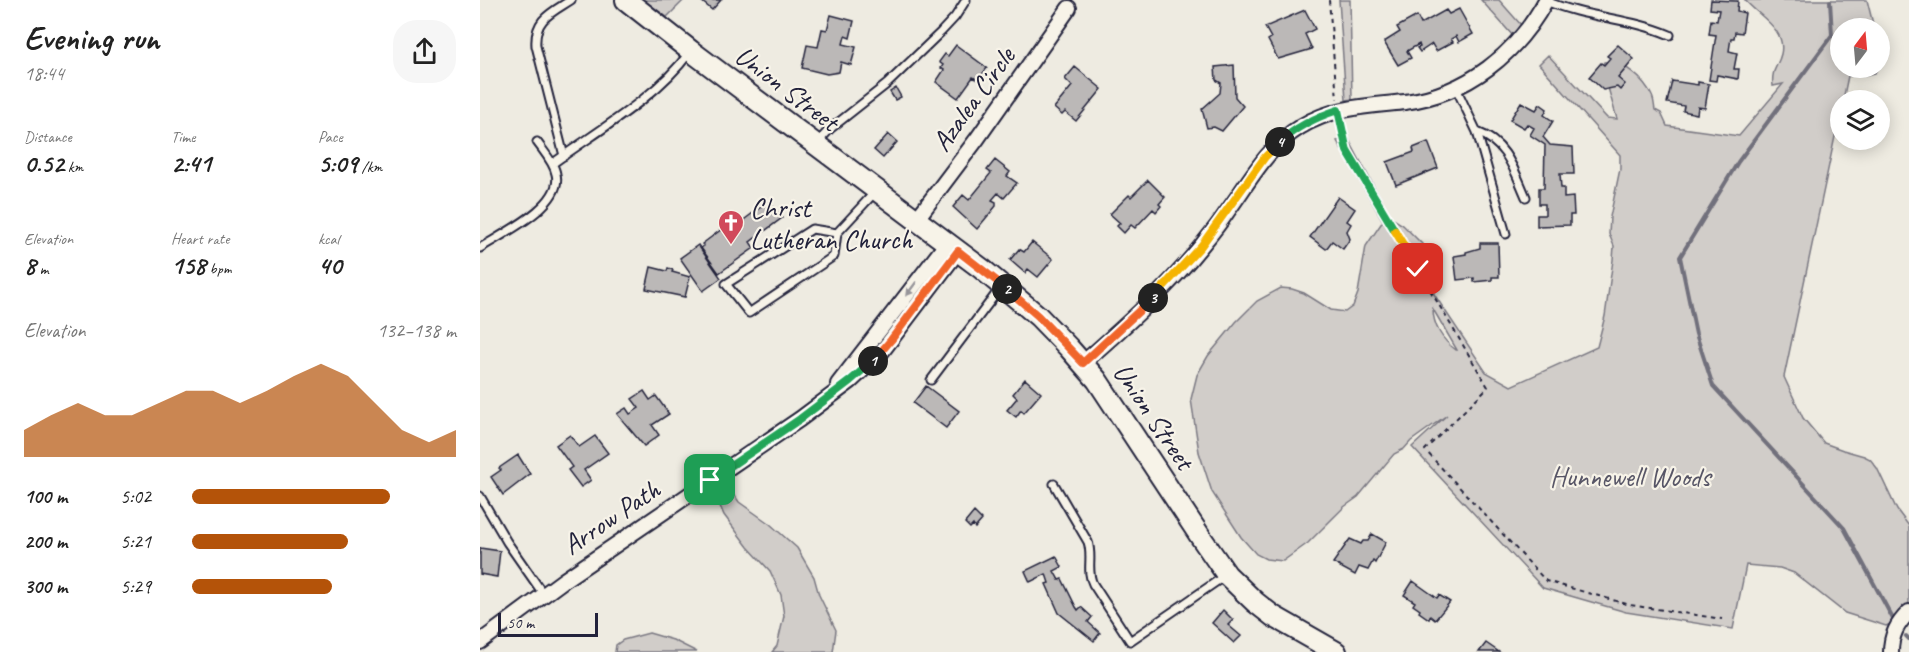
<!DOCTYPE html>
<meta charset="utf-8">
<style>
body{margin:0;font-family:Caveat,sans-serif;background:#f6f6f6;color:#222;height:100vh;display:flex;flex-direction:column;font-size:22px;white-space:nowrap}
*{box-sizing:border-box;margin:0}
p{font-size:20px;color:#767676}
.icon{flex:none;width:33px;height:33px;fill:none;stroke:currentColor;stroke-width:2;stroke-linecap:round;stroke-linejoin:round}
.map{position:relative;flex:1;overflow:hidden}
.details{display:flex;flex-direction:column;background:#fff;width:480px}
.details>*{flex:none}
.needle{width:39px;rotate:16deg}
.controls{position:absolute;left:1350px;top:18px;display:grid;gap:12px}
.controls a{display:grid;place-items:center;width:60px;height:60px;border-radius:50%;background:#fff;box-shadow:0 3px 15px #0003;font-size:30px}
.scale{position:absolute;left:18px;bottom:15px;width:100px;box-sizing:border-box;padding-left:6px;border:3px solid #22223b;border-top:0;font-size:16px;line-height:21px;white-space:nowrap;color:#22223b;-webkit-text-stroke:4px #f7f3e8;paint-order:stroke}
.pin{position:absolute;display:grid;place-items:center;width:51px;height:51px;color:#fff;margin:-26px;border-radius:12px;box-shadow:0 3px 9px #0006}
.km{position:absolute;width:30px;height:30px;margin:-15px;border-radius:50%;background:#222;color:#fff;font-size:16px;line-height:30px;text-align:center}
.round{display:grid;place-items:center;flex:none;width:63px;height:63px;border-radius:24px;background:#f6f6f6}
.head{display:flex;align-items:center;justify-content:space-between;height:102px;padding:0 24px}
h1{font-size:33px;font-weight:800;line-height:45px}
.stats{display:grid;grid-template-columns:repeat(3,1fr);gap:9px;height:102px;padding:6px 24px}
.stats div{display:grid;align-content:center}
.stats b{font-size:26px;font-weight:800}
.stats small{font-size:16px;font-weight:400}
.stats p{font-size:16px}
.chart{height:168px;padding:12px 24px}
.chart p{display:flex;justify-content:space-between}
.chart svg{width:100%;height:108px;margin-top:6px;fill:#b45309;opacity:.7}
ul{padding:0 24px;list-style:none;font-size:20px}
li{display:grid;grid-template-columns:96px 72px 1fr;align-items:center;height:45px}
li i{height:15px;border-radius:8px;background:#b45309}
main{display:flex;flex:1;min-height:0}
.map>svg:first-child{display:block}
</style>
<main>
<section class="details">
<div class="head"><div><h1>Evening run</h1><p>18:44</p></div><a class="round"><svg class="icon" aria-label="share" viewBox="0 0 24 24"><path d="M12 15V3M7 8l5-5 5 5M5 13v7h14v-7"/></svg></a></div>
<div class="stats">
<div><p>Distance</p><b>0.52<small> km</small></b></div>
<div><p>Time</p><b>2:41</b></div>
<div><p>Pace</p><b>5:09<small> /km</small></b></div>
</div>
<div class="stats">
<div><p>Elevation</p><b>8<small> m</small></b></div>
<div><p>Heart rate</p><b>158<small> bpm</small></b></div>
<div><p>kcal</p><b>40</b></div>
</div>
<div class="chart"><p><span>Elevation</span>132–138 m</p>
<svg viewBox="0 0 160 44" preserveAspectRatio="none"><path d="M0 44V33L10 27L20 22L30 27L40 27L50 22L60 17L70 17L80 22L90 17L100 11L110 6L120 11L130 22L140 33L150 38L160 33V44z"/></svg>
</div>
<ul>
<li><b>100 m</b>5:02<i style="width:75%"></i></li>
<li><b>200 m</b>5:21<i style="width:59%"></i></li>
<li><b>300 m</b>5:29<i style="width:53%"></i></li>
</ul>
</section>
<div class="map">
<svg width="1429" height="652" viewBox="0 0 1429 652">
<rect width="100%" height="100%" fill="#eeebe1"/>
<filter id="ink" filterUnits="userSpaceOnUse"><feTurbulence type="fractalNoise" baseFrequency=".0167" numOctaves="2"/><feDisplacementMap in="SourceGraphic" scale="12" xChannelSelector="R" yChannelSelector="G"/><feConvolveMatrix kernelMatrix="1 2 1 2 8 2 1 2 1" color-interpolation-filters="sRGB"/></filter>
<g filter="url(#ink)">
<path fill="#d1cdc9" stroke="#7a7882" stroke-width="1.5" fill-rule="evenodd" d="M164 0H204L187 17Z
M859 0H870L872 99 866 100Z
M1001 0H1019L1042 26 1034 37Z
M1265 0H1387L1393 24 1392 28H1360V68H1397L1395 73 1378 76H1368L1363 100H1360V113L1304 377 1323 418 1344 443 1363 450 1384 456 1390 459 1397 468 1417 510 1429 526V603L1415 622 1406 626 1365 613 1314 573 1300 568 1266 565 1253 629 1146 612 1063 588 932 447 967 415 931 441 924 449 914 454 878 497 864 507 828 543 803 561 786 559 776 554 761 537 732 492 719 452 711 399 717 375 728 356 756 322 777 301 801 288 812 289 824 293 851 310 865 312 873 306 878 293 886 246 903 221 857 141 868 138 910 217 923 225 943 245 953 264 954 294 1006 372 1031 386 1117 347 1125 316 1133 260 1134 246 1129 234 1130 217 1140 169V155L1059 64 1068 55 1127 118 1137 119 1127 84 1120 73 1124 62C1143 60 1164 79 1172 96 1174 100 1174 105 1175 110L1181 113 1187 126 1259 136 1303 84 1293 86C1291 69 1298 67 1301 54 1307 29 1278 16 1265 0ZM953 309 977 350H976C962 340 953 325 953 309Z
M243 492 255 496 259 502 290 524 317 548 334 577 339 595 356 630 353 652H292L297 646 304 616 301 595 290 571 268 547 244 515 240 506V500Z
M169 633 193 640 217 652H135L136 645 143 640Z"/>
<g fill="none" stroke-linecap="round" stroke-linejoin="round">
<path stroke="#716f7b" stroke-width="4" d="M1350 1 1352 35 1258 162 1200 257 1216 334 1233 386 1364 528 1413 619
M1426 636 1429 639"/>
</g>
<path fill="#bbb8b7" stroke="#22223b" stroke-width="1.5" d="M220 0H241L232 10Z
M1231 0 1258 1 1257 11 1265 13 1262 33 1255 32 1254 38H1251L1249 51 1257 53 1254 69H1259L1258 79 1237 75 1236 81 1229 80 1236 35 1229 34 1231 20 1237 21 1239 10 1230 9Z
M979 9 993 34 979 42 976 36 971 39 973 42 956 51 952 44 940 52 937 48 940 47 939 44 927 51 931 58 918 65 904 42 920 32 917 27 937 16 941 24 966 10 969 14Z
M825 10 835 29 825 34 832 49 798 59 788 40 791 38 785 27Z
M351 15 374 21 370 38 365 36 363 44 376 47 371 65 361 62 359 72 347 74 322 68 327 45 338 47 342 29 347 30Z
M476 45 507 68 498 80 493 77 478 98 456 82 464 70 461 68 463 65 459 62 465 54 468 56Z
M1138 45 1154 59 1138 78 1145 84 1140 90 1137 87 1123 90 1109 77 1121 63 1124 65 1130 58 1127 56Z
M754 65 755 97 763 106 742 131 734 127 727 128 722 109 740 93 741 83 736 80 735 67Z
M595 67 622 89 596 121 585 112 582 115 574 108 592 86 585 79Z
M1192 81 1218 85V82L1229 84 1225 108 1218 107 1217 114 1203 111 1204 106 1187 103Z
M416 88 421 97 415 100 410 92Z
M1041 102 1056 110 1060 104 1067 109 1064 115 1073 121 1063 137 1070 145 1093 147 1094 174H1080L1081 188H1084V198L1093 197 1094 215H1090V225L1057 226V215H1065V204H1059V188H1064L1065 145 1050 135 1054 128 1047 124 1044 128 1030 120Z
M408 134 417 142 403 158 394 150Z
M948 142 958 168 916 185 907 162 934 152 933 148Z
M515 160 530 172 527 176 537 183 524 198 518 193 512 200 516 202V206L497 229 473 207 483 195 489 200 511 173 507 170Z
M668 180 685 197 679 204 681 206 676 212 673 209 655 228 651 225 644 233 637 226 640 223 630 214 649 195 651 197Z
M858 197 875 209 867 221 871 224 867 231 870 239 863 249 852 241 846 249 830 237Z
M289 201 302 218 270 242 274 248 239 273 221 248 224 246 222 244 250 223 253 228Z
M552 242 573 259 558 277 548 269 545 273 530 260 539 249 544 252Z
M1000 243H1018L1019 277H1012V280L994 282V278L977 280 974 256 986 254V252L1000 248Z
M218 245 241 278 223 291 200 258Z
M171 267 187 271 188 268 193 270 192 272 210 277 205 297 166 289Z
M545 379 561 393 544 413 541 410 536 417 527 410 537 398 533 394Z
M446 386 479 411 466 428 433 403Z
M164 391 170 400 176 396 189 414 172 425 179 435 164 446 137 414 146 408 150 414 159 408 152 399Z
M90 435 99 447 115 436 128 453 104 470 111 480 101 487 88 470 92 467 76 445Z
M38 455 50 474 23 495 11 477 21 470 19 468Z
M494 512 502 520 495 528 493 525 490 528 485 523Z
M892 534 906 542 895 563 893 561 888 570 879 567 875 575 853 563 870 539 881 544 883 541H888Z
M0 548 20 551 17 577 0 574Z
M576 556 582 567 574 571 579 580 582 579 596 607 598 610 601 607 612 617 608 622 620 633 614 641 579 613 566 584 569 583 566 574 550 582 545 571Z
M933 581 957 598 959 595 970 602 955 620 950 616 949 619 939 612 940 610 933 605 935 602 924 595Z
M743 610 753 620 748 625 761 636 754 643 732 623Z
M1006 643 1019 652H999Z"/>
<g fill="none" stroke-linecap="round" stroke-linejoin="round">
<defs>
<path id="lane" d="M1066 1C1106 18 1151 18 1190 35
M976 88 997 132 1026 234
M997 132C1027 143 1034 170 1046 197
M337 143 350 129 407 84 461 32 475 17 486 0
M84 156 56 46C54 19 71 13 91 0
M72 164C117 131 176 98 209 53
M357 233 332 229 246 284 269 313 354 256 357 233 395 192
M0 248C22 234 84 205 76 174 74 163 64 152 57 142
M451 380 521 287
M574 484 608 542C613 557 606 571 613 584L650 641 746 575
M0 496 27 542 64 595"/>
<path id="street" d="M436 220 497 139 589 8
M603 363C645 326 687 289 722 245 731 234 739 224 747 212 769 182 787 147 820 127 852 107 888 106 925 102 987 94 1037 54 1066 0
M358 384 467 243
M0 642 84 580 320 419 371 381 400 354 478 251
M1411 652C1411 635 1417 624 1429 612"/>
<path id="secondary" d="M146 0 211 51 502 269 558 316 589 348 617 380 722 539 747 575 775 602 793 616 856 652"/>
</defs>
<use href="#lane" stroke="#22223b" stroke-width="11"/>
<use href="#street" stroke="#22223b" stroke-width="18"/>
<use href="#secondary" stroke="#22223b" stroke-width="24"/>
<path stroke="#22223b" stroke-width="2" stroke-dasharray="4.5 4.5" stroke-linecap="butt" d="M849 0 857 99
M862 125 867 151 1008 387 945 450 1066 581 1150 605 1242 619"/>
<use href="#lane" stroke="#f7f3e8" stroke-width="7"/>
<use href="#street" stroke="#f7f3e8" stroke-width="14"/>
<use href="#secondary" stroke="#f7f3e8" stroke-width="20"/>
</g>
<defs><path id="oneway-solid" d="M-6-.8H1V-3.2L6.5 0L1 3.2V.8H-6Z" transform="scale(1.5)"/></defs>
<use fill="#97959a" href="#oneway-solid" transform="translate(431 289) rotate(127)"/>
</g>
<g fill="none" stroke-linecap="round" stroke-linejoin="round" filter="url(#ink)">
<defs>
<path id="split-1" d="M230 480 320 419 370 381 393 361"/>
<path id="split-2" d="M393 361 411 340 478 251 527 289"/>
<path id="split-3" d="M527 289 558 316 603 363 673 298"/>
<path id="split-4" d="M673 298 721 246 785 157 800 142"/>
<path id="split-5" d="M800 142C817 126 836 117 858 110L867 151 915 231"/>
<path id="split-6" d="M915 231 938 269"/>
</defs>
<use href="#split-1" stroke="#fff" stroke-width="12"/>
<use href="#split-2" stroke="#fff" stroke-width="12"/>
<use href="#split-3" stroke="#fff" stroke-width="12"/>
<use href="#split-4" stroke="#fff" stroke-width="12"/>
<use href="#split-5" stroke="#fff" stroke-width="12"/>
<use href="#split-6" stroke="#fff" stroke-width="12"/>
<use href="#split-1" stroke="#22a559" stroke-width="8"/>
<use href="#split-2" stroke="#f0652b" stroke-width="8"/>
<use href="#split-3" stroke="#f0652b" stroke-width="8"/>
<use href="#split-4" stroke="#f5b400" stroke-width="8"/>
<use href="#split-5" stroke="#22a559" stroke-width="8"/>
<use href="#split-6" stroke="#f5b400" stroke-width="8"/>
</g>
<defs>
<symbol id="church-pin" viewBox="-11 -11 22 30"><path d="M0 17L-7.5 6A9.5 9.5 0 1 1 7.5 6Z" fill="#d1495b" stroke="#f7f3e8"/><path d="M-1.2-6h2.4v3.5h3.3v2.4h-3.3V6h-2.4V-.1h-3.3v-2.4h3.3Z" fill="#fff"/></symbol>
</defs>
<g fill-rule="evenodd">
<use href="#church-pin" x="236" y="208" width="30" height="40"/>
</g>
<g text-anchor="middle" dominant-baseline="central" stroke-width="4.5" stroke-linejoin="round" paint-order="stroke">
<g font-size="28" fill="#22223b" stroke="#f7f3e8">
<text transform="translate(307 88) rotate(37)">Union Street</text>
<text transform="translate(493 99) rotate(-54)">Azalea Circle</text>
<text transform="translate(674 416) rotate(56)">Union Street</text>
<text transform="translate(131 517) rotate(-34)">Arrow Path</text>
</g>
<g font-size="28" fill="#22223b" stroke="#f7f3e8" text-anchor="start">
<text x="270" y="207">Christ<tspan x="270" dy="32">Lutheran Church</tspan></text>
</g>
<g font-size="28" fill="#575566" stroke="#f7f3e8">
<text x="1150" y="476">Hunnewell Woods</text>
</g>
</g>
</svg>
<div class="controls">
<a><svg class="needle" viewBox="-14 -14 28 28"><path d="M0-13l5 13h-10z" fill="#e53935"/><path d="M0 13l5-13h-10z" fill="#767676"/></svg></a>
<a><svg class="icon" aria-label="layers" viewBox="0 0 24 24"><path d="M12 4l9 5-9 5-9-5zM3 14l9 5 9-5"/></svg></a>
</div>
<div class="scale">50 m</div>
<div class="pin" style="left:230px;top:480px;background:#1e9e55"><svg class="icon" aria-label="arrive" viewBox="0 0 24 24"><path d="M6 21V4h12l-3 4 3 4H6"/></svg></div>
<div class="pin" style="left:938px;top:269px;background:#d93025"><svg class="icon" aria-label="check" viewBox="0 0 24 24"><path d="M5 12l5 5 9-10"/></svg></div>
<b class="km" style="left:393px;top:361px">1</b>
<b class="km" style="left:527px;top:289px">2</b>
<b class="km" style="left:673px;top:298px">3</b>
<b class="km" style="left:800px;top:142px">4</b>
</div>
</main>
